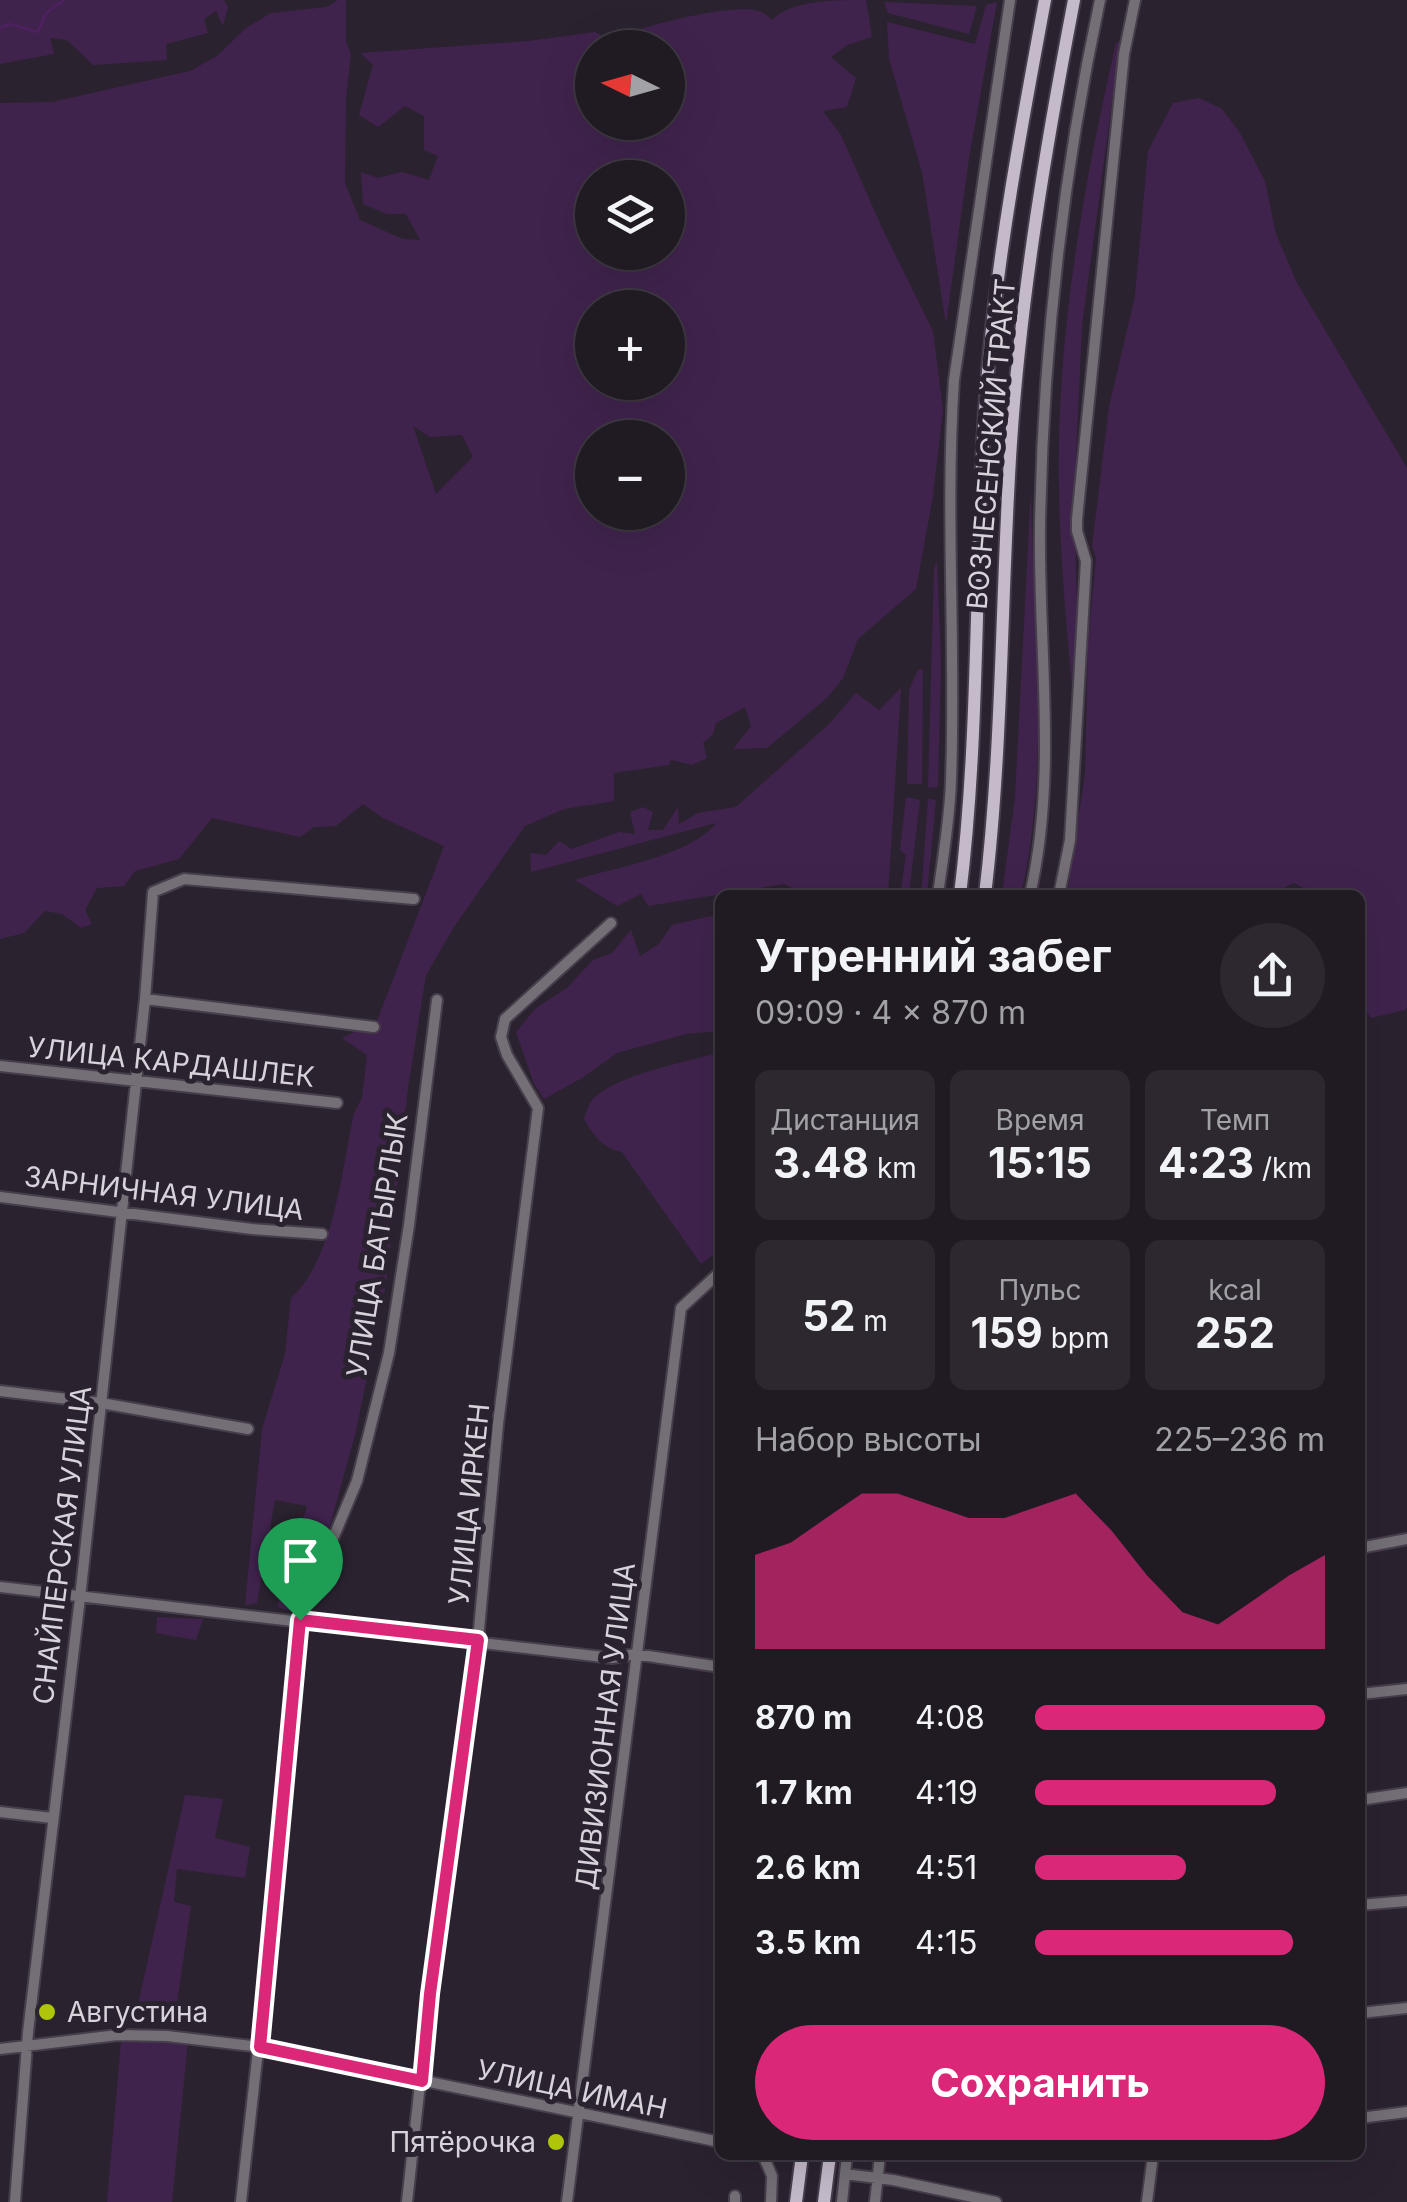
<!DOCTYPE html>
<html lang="ru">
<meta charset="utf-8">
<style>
body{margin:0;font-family:Inter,sans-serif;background:#2d2730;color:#f1f3f6;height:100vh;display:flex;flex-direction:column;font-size:38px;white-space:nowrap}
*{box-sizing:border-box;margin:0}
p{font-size:32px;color:#a2a1a6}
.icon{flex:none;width:55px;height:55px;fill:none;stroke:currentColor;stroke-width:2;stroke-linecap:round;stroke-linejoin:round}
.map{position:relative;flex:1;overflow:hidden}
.side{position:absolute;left:715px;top:890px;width:650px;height:1270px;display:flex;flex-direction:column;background:#201a23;border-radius:15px;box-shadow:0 10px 40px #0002,0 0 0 2px #3d3841}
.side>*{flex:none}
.needle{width:65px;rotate:275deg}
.tools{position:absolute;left:575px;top:30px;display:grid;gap:20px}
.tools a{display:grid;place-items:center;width:110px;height:110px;border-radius:50%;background:#201a23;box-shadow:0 10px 40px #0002,0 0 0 2px #3d3841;font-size:50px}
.pin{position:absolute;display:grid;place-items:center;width:85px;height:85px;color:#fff;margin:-102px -42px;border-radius:50% 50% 50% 0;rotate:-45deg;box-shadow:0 0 10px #0007}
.pin .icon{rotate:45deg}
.round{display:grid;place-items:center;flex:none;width:105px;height:105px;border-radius:52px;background:#2d2730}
.overview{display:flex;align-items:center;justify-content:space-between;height:170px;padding:0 40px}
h1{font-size:45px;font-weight:700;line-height:75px}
.figures{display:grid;grid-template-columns:repeat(3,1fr);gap:15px;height:170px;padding:10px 40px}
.figures div{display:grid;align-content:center;border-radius:15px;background:#2d2730;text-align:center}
.figures b{font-size:42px;font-weight:700}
.figures small{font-size:28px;font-weight:400}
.figures p{font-size:28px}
.chart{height:280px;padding:20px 40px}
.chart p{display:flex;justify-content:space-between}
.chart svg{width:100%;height:180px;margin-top:10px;fill:#db2777;opacity:.7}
.action{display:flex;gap:20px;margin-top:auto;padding:20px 40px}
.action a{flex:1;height:115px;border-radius:60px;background:#db2777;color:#fff;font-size:40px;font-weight:700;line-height:115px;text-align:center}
ul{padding:0 40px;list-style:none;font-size:32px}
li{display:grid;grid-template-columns:160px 120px 1fr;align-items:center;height:75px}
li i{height:25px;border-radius:12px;background:#db2777}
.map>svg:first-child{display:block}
</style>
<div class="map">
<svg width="1407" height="2202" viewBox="0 0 1407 2202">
<rect width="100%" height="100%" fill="#2b222f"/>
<path fill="#40234d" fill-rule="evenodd" d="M0 0H224L228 7 223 26 216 11 204 19 208 33 166 44 167 60 93 65 67 40 50 38 54 54 0 64Z
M338 0H346V42L351 54 346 98 345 183 360 220 403 239 420 240 406 214H387L363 204 361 172 378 178 402 172 429 180 438 156 424 150V116L405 106 378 127 359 115 373 65 360 53 529 41 595 32 609 39C638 28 731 2 759 11 764 12 768 17 772 20 791 0 836 0 866 0L872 37 847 45 831 57 856 78 847 107 823 111 841 135 882 228 933 331 943 410 933 496 916 589 858 639 843 678 827 698 767 748 733 749 751 726 745 707 716 723 713 734 703 743 707 758 692 765 671 760 669 765 614 773V801L564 809 525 826 454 927 426 975 408 1088 386 1284 356 1431 328 1533 295 1612 277 1607 307 1506 275 1500 257 1603 245 1605 262 1429 285 1354 291 1298C334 1260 342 1168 354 1113L362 1098 367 1055 342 1038 377 1021 444 846 383 818 363 804 336 826 314 827 300 837 212 818 179 859 135 871 124 886 97 888 85 910 92 924 81 928 62 914 45 911 24 933 0 939V103L52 102 190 71 217 56 246 28 271 13 327 7ZM592 48H668V122H592ZM592 178H668V252H592ZM592 308H668V382H592ZM413 426 430 437 462 435 473 457 436 494ZM592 438H668V512H592Z
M884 2 977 6 969 34 888 13Z
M997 2 969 158 946 324 922 172 889 59 887 22 975 44 986 5Z
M1120 42 1082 326 1074 499 1077 614 1072 686C1066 620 1060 554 1059 488 1056 338 1083 188 1116 43Z
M1199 98 1222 109 1240 133 1265 181 1276 234 1297 283 1407 468V1007L1405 1010 1371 1018 1360 1003V895H1316L1294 883 1270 895H1067L1085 774 1088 644 1096 558 1092 546 1109 407 1135 296 1148 151 1173 103Z
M1031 489C1033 622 1051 766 1021 895H1002L1015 797Z
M937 561 941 662 938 787 928 788 934 568Z
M923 669 922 784H907L909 690 918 670Z
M901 688 888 895H808L784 884 648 906 641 894 617 906 575 880C616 867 690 856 716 823L531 872 530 853 546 855 559 841 572 849 619 832 635 834 630 812 643 807 653 812 648 830H663L678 807 679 824 698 813 736 807 829 724 856 693 879 710Z
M906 797 920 800 909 895H900L906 855 900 850Z
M928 799 936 800 927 895H921Z
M711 916 720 922V1031L686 1034 617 1053 582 1078 544 1099 534 1084 516 1032 536 1008 567 988 593 960 612 953 631 930 640 956 659 944 672 925Z
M720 1052V1250L701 1264 622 1152C601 1147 595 1137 584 1119 587 1111 588 1104 594 1098 621 1073 685 1063 720 1052Z
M157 1617 203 1619 196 1640 156 1633Z
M185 1795 223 1799 215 1838 250 1847 245 1878 177 1869 174 1902 191 1906 174 2024 134 2022Z
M137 2038 188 2041 172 2202H107L121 2042Z"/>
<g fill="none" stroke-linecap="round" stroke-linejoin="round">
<path stroke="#4d2160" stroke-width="2.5" d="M0 28 9 24 38 32 46 13 64 0"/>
<defs>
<path id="minor" d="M938 895C943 857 950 818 951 780 956 647 945 513 954 380L1010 0
M1030 895C1058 773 1038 649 1040 525 1043 348 1063 173 1100 0
M1059 895 1070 840 1086 561 1077 531V519L1124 54 1135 0
M145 999 374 1027
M0 1066 337 1103
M0 1197 252 1229 322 1234
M0 1391 101 1403 248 1429
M1360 1548 1407 1539
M0 1587 612 1658 635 1654 720 1667
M1360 1694 1407 1689
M1360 1800 1407 1793
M0 1812 52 1818
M1360 1905 1407 1901
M1360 2013 1407 2008
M0 2049 118 2035 167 2036 260 2047 720 2142
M1360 2118 1407 2112
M763 2155 772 2176 771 2202
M845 2174 893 2180 996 2202
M15 2202 28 2032 80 1598 145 999 153 892 184 879 414 899
M241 2202 278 1871 281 1793 299 1620 357 1481 389 1353 409 1225 437 1000
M407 2202 430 1993 478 1640 498 1424 538 1108 507 1055 501 1037 505 1019 611 923
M567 2202 681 1308 720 1272
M735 2202V2196
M842 2202 847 2155
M875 2202 880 2155
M1147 2202 1153 2155"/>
<path id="major" d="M960 895C982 717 973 537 989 359 1000 239 1023 119 1045 0
M985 895C1003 745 1001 593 1011 442 1021 294 1046 146 1074 0
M796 2202 802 2155
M824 2202 830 2155"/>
</defs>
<use href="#minor" stroke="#473e4b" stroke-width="14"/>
<use href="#major" stroke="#473e4b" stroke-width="16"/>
<use href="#minor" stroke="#746f77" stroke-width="10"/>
<use href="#major" stroke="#c4bac9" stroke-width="12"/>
</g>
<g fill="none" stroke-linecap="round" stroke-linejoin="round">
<defs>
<path id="route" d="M300 1620 478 1640 430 1994 422 2081 260 2047Z"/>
</defs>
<use href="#route" stroke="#fff" stroke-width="20"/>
<use href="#route" stroke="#db2777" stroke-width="12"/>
</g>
<g fill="#aec509" stroke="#2b222f" stroke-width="4">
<circle cx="47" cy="2012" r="10"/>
<circle cx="556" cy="2142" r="10"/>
</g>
<g text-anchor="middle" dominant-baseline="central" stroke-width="10" stroke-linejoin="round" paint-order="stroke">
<g font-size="28" fill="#d8d2db" stroke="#2b222f">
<text transform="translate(991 444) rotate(-85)">ВОЗНЕСЕНСКИЙ ТРАКТ</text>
<text transform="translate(171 1062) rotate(6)">УЛИЦА КАРДАШЛЕК</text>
<text transform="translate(164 1193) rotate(7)">ЗАРНИЧНАЯ УЛИЦА</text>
<text transform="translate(377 1245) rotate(-81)">УЛИЦА БАТЫРЛЫК</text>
<text transform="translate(469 1504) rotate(-84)">УЛИЦА ИРКЕН</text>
<text transform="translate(62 1545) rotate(-83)">СНАЙПЕРСКАЯ УЛИЦА</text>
<text transform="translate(605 1726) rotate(-83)">ДИВИЗИОННАЯ УЛИЦА</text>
<text transform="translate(572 2089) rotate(12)">УЛИЦА ИМАН</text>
</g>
<g font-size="28" fill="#d8d2db" stroke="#2b222f" text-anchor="start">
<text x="67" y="2012">Августина</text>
<text x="536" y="2142" text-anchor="end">Пятёрочка</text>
</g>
</g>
</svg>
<div class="tools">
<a><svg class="needle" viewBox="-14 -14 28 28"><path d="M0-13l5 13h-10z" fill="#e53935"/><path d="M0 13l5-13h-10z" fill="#a2a1a6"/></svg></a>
<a><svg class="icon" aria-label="layers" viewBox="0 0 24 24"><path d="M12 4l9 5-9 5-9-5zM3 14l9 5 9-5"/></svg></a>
<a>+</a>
<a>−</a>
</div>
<div class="pin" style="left:300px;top:1620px;background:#1e9e55"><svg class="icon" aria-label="arrive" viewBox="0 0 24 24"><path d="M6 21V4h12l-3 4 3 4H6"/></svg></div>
<section class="side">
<div class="overview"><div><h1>Утренний забег</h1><p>09:09 · 4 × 870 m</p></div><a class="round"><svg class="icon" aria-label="share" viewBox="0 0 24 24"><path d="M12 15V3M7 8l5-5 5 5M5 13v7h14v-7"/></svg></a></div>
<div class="figures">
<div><p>Дистанция</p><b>3.48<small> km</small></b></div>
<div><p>Время</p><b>15:15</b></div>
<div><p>Темп</p><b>4:23<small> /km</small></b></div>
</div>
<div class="figures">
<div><b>52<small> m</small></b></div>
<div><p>Пульс</p><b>159<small> bpm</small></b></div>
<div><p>kcal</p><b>252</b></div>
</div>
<div class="chart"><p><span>Набор высоты</span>225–236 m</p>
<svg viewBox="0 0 160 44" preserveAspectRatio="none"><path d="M0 44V21L10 18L20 12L30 6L40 6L50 9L60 12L70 12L80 9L90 6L100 15L110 26L120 35L130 38L140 32L150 26L160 21V44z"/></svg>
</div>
<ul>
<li><b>870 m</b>4:08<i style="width:100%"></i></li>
<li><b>1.7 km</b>4:19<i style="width:83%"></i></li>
<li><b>2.6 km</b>4:51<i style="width:52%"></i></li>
<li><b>3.5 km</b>4:15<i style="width:89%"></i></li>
</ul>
<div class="action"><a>Сохранить</a></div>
</section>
</div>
